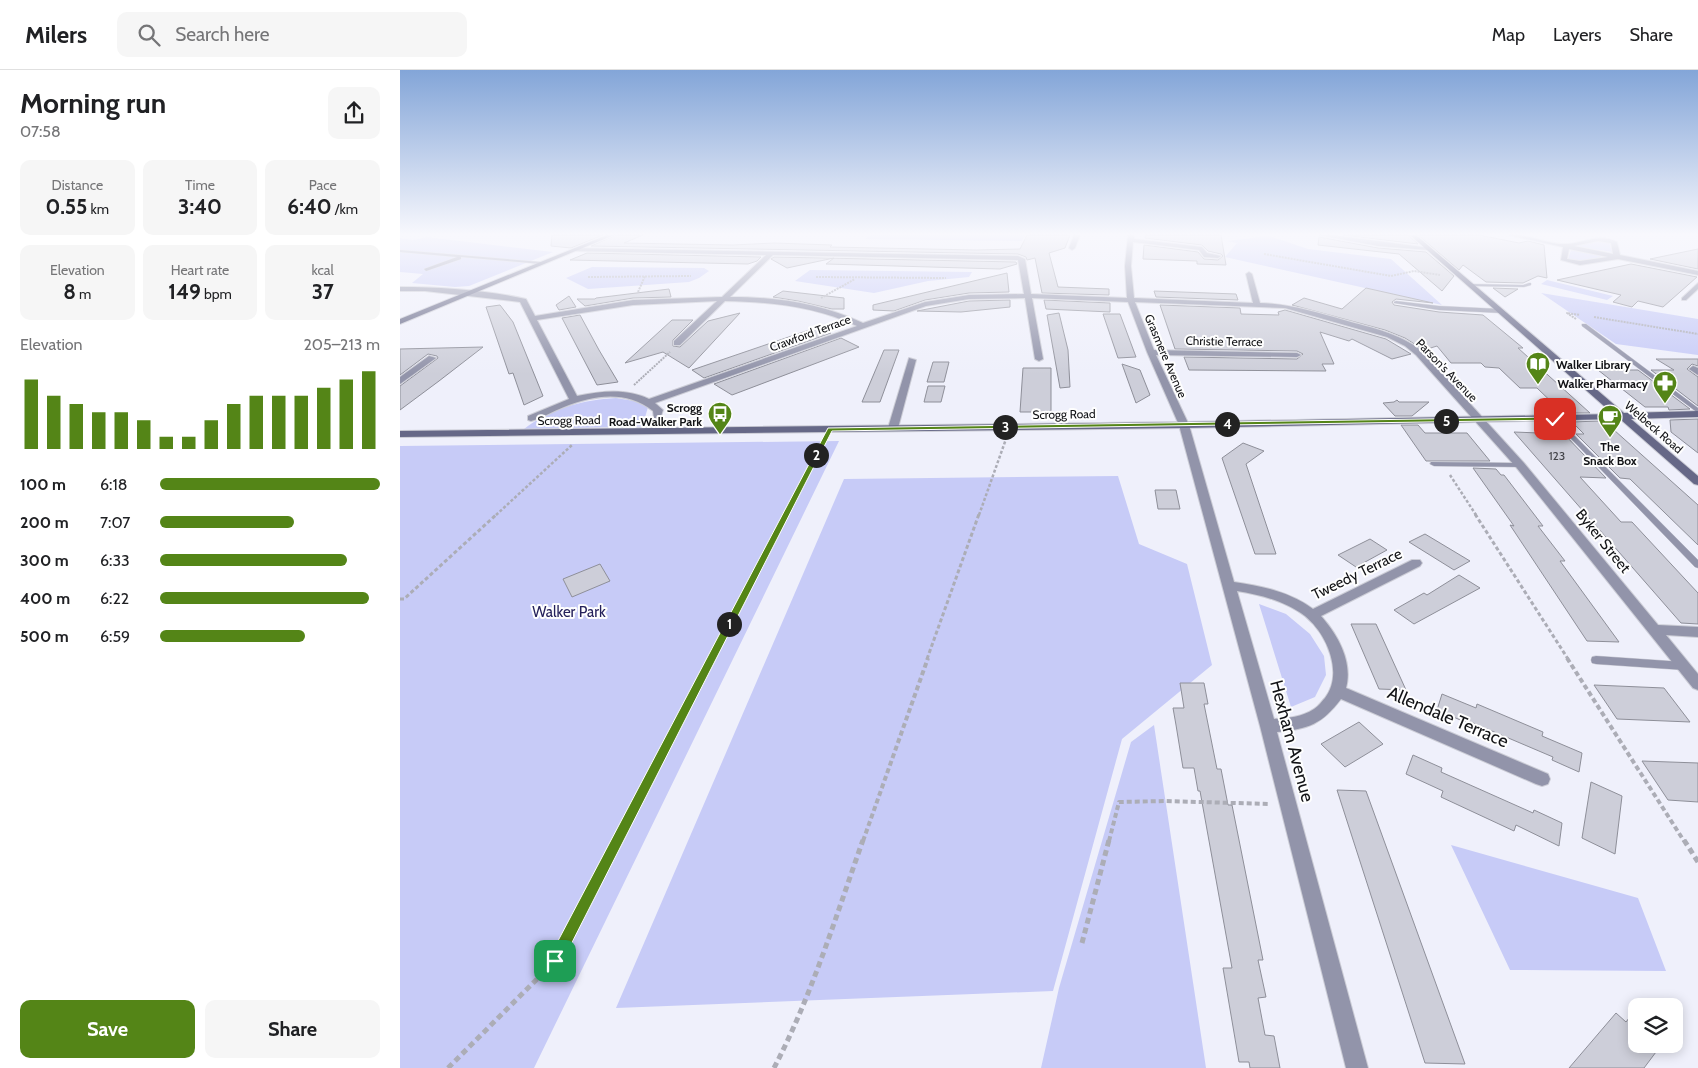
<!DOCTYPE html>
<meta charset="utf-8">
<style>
body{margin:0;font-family:Cabin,sans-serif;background:#f6f6f6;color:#202124;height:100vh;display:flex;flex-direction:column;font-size:19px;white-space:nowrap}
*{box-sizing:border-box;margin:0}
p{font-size:16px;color:#757577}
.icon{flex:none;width:28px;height:28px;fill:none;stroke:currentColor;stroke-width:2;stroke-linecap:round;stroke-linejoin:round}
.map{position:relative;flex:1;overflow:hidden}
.sheet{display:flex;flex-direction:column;background:#fff;width:400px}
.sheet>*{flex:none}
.buttons{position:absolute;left:1228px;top:928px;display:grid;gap:10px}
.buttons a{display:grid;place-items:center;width:55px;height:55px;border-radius:10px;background:#fff;box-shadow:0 2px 12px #0003;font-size:25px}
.pin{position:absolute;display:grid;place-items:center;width:42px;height:42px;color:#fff;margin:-21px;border-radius:10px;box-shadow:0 2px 8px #0006}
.km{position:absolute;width:25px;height:25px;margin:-12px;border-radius:50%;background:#222;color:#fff;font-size:14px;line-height:25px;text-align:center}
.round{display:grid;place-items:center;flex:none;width:52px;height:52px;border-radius:10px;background:#f6f6f6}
.overview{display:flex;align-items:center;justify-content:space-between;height:85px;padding:0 20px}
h1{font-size:28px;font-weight:800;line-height:38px}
.figures{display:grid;grid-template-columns:repeat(3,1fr);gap:8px;height:85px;padding:5px 20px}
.figures div{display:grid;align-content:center;border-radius:10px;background:#f6f6f6;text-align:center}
.figures b{font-size:21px;font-weight:800}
.figures small{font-size:14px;font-weight:400}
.figures p{font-size:14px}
.chart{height:140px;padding:10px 20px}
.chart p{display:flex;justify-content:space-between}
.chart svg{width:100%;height:90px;margin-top:5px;stroke:#548517;stroke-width:6}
.action{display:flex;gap:10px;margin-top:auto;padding:10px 20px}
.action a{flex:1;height:58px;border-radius:10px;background:#548517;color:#fff;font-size:20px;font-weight:800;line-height:58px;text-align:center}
.action a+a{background:#f6f6f6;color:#202124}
ul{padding:0 20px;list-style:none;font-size:16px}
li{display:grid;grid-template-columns:80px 60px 1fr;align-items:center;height:38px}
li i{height:12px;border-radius:6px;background:#548517}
header{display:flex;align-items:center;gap:30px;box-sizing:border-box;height:70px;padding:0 25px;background:#fff;border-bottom:1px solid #e0e0e0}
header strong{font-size:24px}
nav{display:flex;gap:28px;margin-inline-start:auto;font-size:18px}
.search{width:350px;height:45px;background:#f6f6f6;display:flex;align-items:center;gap:12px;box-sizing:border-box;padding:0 18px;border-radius:10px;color:#757577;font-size:19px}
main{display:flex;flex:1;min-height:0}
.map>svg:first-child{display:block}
</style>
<header>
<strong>Milers</strong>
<div class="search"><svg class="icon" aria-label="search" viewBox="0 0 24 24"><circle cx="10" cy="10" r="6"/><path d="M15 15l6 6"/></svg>Search here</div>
<nav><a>Map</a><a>Layers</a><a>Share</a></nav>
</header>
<main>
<section class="sheet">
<div class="overview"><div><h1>Morning run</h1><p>07:58</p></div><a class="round"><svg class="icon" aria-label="share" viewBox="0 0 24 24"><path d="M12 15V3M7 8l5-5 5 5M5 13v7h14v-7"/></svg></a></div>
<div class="figures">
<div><p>Distance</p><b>0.55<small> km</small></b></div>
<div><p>Time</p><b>3:40</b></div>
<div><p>Pace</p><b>6:40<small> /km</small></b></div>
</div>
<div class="figures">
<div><p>Elevation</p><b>8<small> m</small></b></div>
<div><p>Heart rate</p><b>149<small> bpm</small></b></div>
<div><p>kcal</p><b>37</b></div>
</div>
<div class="chart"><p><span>Elevation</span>205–213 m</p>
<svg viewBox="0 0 160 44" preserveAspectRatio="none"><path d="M5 44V10M15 44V18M25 44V22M35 44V26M45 44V26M55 44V30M65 44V38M75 44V38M85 44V30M95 44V22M105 44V18M115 44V18M125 44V18M135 44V14M145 44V10M155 44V6"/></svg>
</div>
<ul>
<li><b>100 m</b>6:18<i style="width:100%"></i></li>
<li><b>200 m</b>7:07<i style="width:61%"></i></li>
<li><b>300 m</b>6:33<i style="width:85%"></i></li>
<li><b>400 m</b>6:22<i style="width:95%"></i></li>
<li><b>500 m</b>6:59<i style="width:66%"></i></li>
</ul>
<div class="action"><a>Save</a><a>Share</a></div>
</section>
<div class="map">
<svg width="1298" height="998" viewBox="0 0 1298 998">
<rect width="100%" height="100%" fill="#eff0fb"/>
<path fill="#c7cbf7" d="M470 165H625L622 171 465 169Z
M869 166 908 179 991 189 1042 235 825 187 837 173 827 171Z
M27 167 153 182 69 216 55 217 12 213 23 204 0 202V168L13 170Z
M1198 170 1209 172 1212 182 1180 177 1178 175Z
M1171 180 1201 185V187L1179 192 1168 189Z
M192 197 304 198 309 201 299 208 289 212 188 219 166 208Z
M410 200 572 202 569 207 528 211 474 223 395 211Z
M1147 210 1213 226 1207 230 1141 214Z
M1141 223 1298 249V285L1216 274Z
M216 328 234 331 248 337 244 351H267L262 356 124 359C151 338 183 330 216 328Z
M439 371 134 998H0V376Z
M718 406 739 474 787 494 812 595 722 669 653 921 216 938 444 409Z
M859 534 886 544 910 564 924 586 926 605 915 627 891 637Z
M754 655 806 998H641L659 918 731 672Z
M1051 775 1238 828 1266 901 1110 900Z"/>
<path fill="#cdced9" stroke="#8e8f99" d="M152 165H203L171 178 151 176Z
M216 165H243L224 173 333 175 374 173 432 175 430 177 576 180 620 179 627 165H670L665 178 649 183 658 217 709 219V225L642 223 635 188 627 190 626 187 618 184 191 176Z
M746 165H821L826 195 797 194V191L743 189 744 175 798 182 804 189 818 190 823 186 821 184 808 181 802 175 745 168Z
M943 165H1008L1018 174Z
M1018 165H1079L1119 173 1128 171 1144 175 1147 208 1138 206 1123 213 1086 212 1063 195 1059 200Z
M919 167 978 178 1026 182 1054 206 1042 221 999 184 918 175Z
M1298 179V199L1250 189Z
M187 183 361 187 357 191 348 194 170 190Z
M374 187 616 192 617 194 600 199 426 194 434 188 387 198 371 189Z
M1231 194 1297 207 1263 237 1238 231 1232 237 1213 232 1221 225 1157 210Z
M607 203 609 222 569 223 525 230 494 241 473 240V235Z
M966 218 1033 233 996 229 992 232 994 235 1039 242 1083 245 1123 278H1118L1190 343H1163L1137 318H1120L1099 298 1085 297 1081 293H1051L1037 276 1024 280 1005 268 985 260 892 235 904 228 942 239Z
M1093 218 1118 219 1105 227Z
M269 219 271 227 233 228 185 236 177 229H195L196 228Z
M383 221 444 228V239H432L398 231 373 227Z
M754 221 836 224 838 230 756 227Z
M169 226 176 237 159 240 156 235Z
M610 230V237L561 242 517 241 569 231Z
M644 230 710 233V242L646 239Z
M100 235 113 252 143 326 124 335 113 303 109 304 86 237Z
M760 235 840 238 841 244 879 245 878 242 885 240 986 269 1011 284 992 289 952 269 949 271 920 262 934 294H922L926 301 789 300 784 287 897 289 903 284 897 281 775 279Z
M340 243 289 298 263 282 225 293 272 250H293L273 270V276L280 277 308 251Z
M659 243 668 280 670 317 660 318 647 245Z
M703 244H720L736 287 718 288Z
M180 245 199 280 218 312 197 315 162 248Z
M418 257 431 263 304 308 292 300Z
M441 268 459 277 332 325 314 314Z
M83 277 39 311 0 340V316L38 288 37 286 28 284 0 305V279Z
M484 280H499L480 332H462Z
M1256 289H1298V296L1292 294 1287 299 1298 307V336L1251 300H1274Z
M533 292H549L544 312H527Z
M722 294 740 300 750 325 736 333Z
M623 298H651V342H620Z
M1198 300H1238L1290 339 1269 340 1268 337H1245Z
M528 316H545L541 332H524Z
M997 330 999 332H1029L1012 346H995L983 333 994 332Z
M1298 349V383L1271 362 1270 350Z
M1199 351 1209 360H1214L1298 435V475L1230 409 1220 408 1176 364H1184L1172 352Z
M1001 355H1018L1025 363H1067L1090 391H1026Z
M1114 362 1164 364 1206 408 1180 407 1221 452H1232L1298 523V554L1281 553Z
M843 373 864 381 846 394 876 484H855L822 388Z
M1073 398 1096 399 1101 405H1104L1143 456H1138L1165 491H1160L1219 572 1187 571 1110 455 1114 456Z
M755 420H776L780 439H758Z
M1025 464 1070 491 1054 500 1009 472Z
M970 469 987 480 956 497 938 485Z
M200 494 210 511 172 527 163 509Z
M1059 505 1080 518 1014 554 994 540 1024 523 1027 525Z
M951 554H976L1006 620 979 619Z
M780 613H804L808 634H804L817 699H821L828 735H832L863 890H858L866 927 858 928 865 965 874 966 880 998H850L849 992H839L823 898H832L800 721H798L794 698H783L776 655 773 638H784Z
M1194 615 1264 618 1290 652 1217 649Z
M1042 624 1076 638 1077 634 1143 662 1142 666 1182 683 1179 702 1152 690 1153 687 1066 650 1065 652 1037 640Z
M959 652 983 674 945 697 921 674Z
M1013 685 1042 698 1041 702 1133 743 1134 740 1162 753 1159 776 1116 755 1114 761 1041 727 1043 721 1006 704Z
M1242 691 1298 693V732L1268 730Z
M1191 712 1222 726 1215 784 1182 768Z
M937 720 966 721 1065 994 1025 993Z
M1236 939V974H1262L1244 998H1169L1216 943 1226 952Z"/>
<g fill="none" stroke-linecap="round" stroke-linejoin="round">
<defs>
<path id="lane" d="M0 180 141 192 143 193 141 194 61 187V189L26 201 24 199 57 187 0 182Z
M1129 213H1131V215L1124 217 1072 216 1070 215 1072 214 1123 215Z
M996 231 1039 236 1101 239 1104 241 1101 243 1039 240 994 233V232Z
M1182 254H1186L1298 338V343L1182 256Z
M1155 347 1157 348 1298 490V498L1295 497 1153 350 1152 349Z
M1031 392 1120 393 1124 395 1120 397 1034 396 1030 394Z
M1196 586 1284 592 1288 593 1289 596 1288 599 1284 600 1196 594 1192 593 1191 590 1192 587Z"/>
<path id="street" d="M674 165H680L675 178 672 180 669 178Z
M728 165H734V169L802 177 807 183 821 186 818 188 804 187 799 180 733 172 731 196 734 228 853 233 846 204 849 202 852 204 860 233C889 234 916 242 944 250 972 258 999 263 1022 281L1124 393 1258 555 1298 557V567L1266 565 1298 604V620L1293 618 1116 397 1016 285 1005 276 987 267 885 238 735 232 754 280 897 283 901 285 897 287 756 285 789 355 834 512C862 516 890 522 913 539L1012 490H1020L1022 493 1020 496 921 546C938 565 953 592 946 618L1148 704 1150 709 1148 714 1142 716 1136 714 941 629C922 654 909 659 877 662L968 998H946L860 656 779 355 747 282 728 232 632 228 643 289 639 291 635 289 625 228 569 229 526 236 255 333 263 340 260 349H254L253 341C226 320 194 325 164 337 153 341 142 348 131 351L128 350V346L169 329 120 232 25 221H0V217C41 217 86 220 126 229L135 246 233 230 322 227 366 185 173 181 175 178 618 186 625 189 631 224 727 228 725 196ZM373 185 618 190 624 224 569 225 525 232 463 253C420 233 377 227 330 227ZM317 231 274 271V275H280L325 231C372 232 414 236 457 256L249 329C226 318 202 321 177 326L137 250 233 235ZM837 521C861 525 885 531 905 546 927 564 944 603 925 628 921 632 919 636 914 639 902 647 888 648 874 649Z
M919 165H931L1031 178 1028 180 978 176Z
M1108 165C1128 163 1147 175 1167 174 1184 173 1200 163 1217 172L1220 185 1298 201V205L1218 189 1180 195 1161 190 1163 177ZM1198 171 1211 173 1213 184 1174 176ZM1169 179 1208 187 1180 191 1167 189Z
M1298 213V219L1286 230H1282V228Z
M29 286 36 288 0 314V307Z
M509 288 516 290 498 358 493 361 488 358Z
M1293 296 1298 298V305L1289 299Z"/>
<path id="secondary" d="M207 165H214L0 254V249Z
M1010 165H1016L1224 343 1298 341V347L1231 349 1298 406V415L1294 414 1220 349 784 358 0 367V361L784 352 1213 344Z"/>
</defs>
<use href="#lane" stroke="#cccdd6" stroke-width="1"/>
<use href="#street" stroke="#cccdd6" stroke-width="2"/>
<use href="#secondary" stroke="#cccdd6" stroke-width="2"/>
<path stroke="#acadb6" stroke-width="2" stroke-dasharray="2 1" stroke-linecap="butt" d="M864 184 991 206 1014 201 1040 205
M188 207 291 206
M416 207 546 208
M238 222 245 206
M421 228 455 209
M1194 247 1298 264
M1176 249 1167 243 1180 245
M234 315 270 282"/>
<path stroke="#acadb6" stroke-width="2.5" stroke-dasharray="3 2" stroke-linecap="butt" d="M1050 405 1076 445
M96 445 172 375
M386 445 424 371
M579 445 606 369"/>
<path stroke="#acadb6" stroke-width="3" stroke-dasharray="4 2.5" stroke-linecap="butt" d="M1075 444 1168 589
M0 529H4L97 444
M311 589 386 444
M527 589 579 444"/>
<path stroke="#acadb6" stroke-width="4" stroke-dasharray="5 3" stroke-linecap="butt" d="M1167 588 1284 771
M217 771 312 588
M463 771 528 588
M709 771 719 732 765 731 870 734"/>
<path stroke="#acadb6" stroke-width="5" stroke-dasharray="6 4" stroke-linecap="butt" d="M1284 770 1298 792
M682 873 709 770
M48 998 155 891 218 770
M374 998C412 925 436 846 463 770"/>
<use href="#lane" fill="#9294aa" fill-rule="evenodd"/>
<use href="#street" fill="#9294aa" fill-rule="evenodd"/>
<use href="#secondary" fill="#666887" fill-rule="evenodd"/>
</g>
<linearGradient id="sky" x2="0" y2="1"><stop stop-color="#83a5d8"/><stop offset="0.54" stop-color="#f8f8fd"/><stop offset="1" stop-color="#f8f8fd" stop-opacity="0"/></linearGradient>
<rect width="1298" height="304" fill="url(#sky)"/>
<path fill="#548517" stroke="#fff" d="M1155 347 1157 350 432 361 160 896 155 898 150 896 148 891 150 886 428 358Z"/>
<defs>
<symbol id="library-pin" viewBox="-11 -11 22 30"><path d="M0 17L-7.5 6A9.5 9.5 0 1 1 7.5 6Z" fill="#548517" stroke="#fefefe"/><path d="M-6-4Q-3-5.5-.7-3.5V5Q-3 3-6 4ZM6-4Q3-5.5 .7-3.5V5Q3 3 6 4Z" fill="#fff"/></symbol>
<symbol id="pharmacy-pin" viewBox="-11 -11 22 30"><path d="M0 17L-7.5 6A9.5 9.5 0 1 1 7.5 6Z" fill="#548517" stroke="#fefefe"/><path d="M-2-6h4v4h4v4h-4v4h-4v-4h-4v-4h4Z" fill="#fff"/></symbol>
<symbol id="bus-pin" viewBox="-11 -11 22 30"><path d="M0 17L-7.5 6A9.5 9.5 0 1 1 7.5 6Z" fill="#548517" stroke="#fefefe"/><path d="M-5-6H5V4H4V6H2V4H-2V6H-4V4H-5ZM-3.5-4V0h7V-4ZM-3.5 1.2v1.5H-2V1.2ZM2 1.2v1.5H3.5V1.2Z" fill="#fff"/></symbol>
<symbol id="cafe-pin" viewBox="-11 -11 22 30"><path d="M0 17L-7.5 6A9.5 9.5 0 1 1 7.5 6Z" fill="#548517" stroke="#fefefe"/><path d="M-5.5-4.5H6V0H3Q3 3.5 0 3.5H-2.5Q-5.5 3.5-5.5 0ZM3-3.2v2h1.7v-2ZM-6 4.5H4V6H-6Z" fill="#fff"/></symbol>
</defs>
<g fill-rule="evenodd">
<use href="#library-pin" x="1124" y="280" width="28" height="38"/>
<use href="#pharmacy-pin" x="1251" y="299" width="28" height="38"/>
<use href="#bus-pin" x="306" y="330" width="28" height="38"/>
<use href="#cafe-pin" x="1196" y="333" width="28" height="38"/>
</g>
<g text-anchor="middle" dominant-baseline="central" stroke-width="4" stroke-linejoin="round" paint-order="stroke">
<g font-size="12" fill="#121316" stroke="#fefefe">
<text transform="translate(410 263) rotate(-20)">Crawford Terrace</text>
<text transform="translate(824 271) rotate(1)">Christie Terrace</text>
<text transform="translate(766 286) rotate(67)">Grasmere Avenue</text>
<text transform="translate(1047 300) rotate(46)">Parson's Avenue</text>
<text transform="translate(664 344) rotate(-1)">Scrogg Road</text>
<text transform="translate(169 350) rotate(-1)">Scrogg Road</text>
<text transform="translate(1254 357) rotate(41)">Welbeck Road</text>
</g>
<g font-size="12" font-weight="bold" fill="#121316" stroke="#fefefe" text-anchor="end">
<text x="1156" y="294" text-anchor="start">Walker Library</text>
<text x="1248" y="313">Walker Pharmacy</text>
<text x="302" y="337">Scrogg<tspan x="302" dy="14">Road-Walker Park</tspan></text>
<text x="1210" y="376" text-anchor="middle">The<tspan x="1210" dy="14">Snack Box</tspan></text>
</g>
<g font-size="12" fill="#414247">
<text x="1157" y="385">123</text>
</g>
<g font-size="15" fill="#121316" stroke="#fefefe">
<text transform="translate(1203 471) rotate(51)">Byker Street</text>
<text transform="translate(957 504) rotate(-26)">Tweedy Terrace</text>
</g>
<g font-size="15" fill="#25215b" stroke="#fefefe">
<text x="169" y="542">Walker Park</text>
</g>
<g font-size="18" fill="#121316" stroke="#fefefe">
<text transform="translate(1048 647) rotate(23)">Allendale Terrace</text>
<text transform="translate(892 671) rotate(75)">Hexham Avenue</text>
</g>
</g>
</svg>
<div class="buttons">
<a><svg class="icon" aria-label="layers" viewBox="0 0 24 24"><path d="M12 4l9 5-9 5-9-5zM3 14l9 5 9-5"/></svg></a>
</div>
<div class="pin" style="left:155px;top:891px;background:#1e9e55"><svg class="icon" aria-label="arrive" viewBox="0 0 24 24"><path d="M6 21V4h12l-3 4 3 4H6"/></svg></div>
<div class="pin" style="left:1155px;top:349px;background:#d93025"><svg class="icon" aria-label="check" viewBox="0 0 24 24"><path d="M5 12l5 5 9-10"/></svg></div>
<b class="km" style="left:329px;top:554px">1</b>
<b class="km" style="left:416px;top:385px">2</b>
<b class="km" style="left:605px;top:357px">3</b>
<b class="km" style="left:827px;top:354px">4</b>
<b class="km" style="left:1046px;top:351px">5</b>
</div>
</main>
